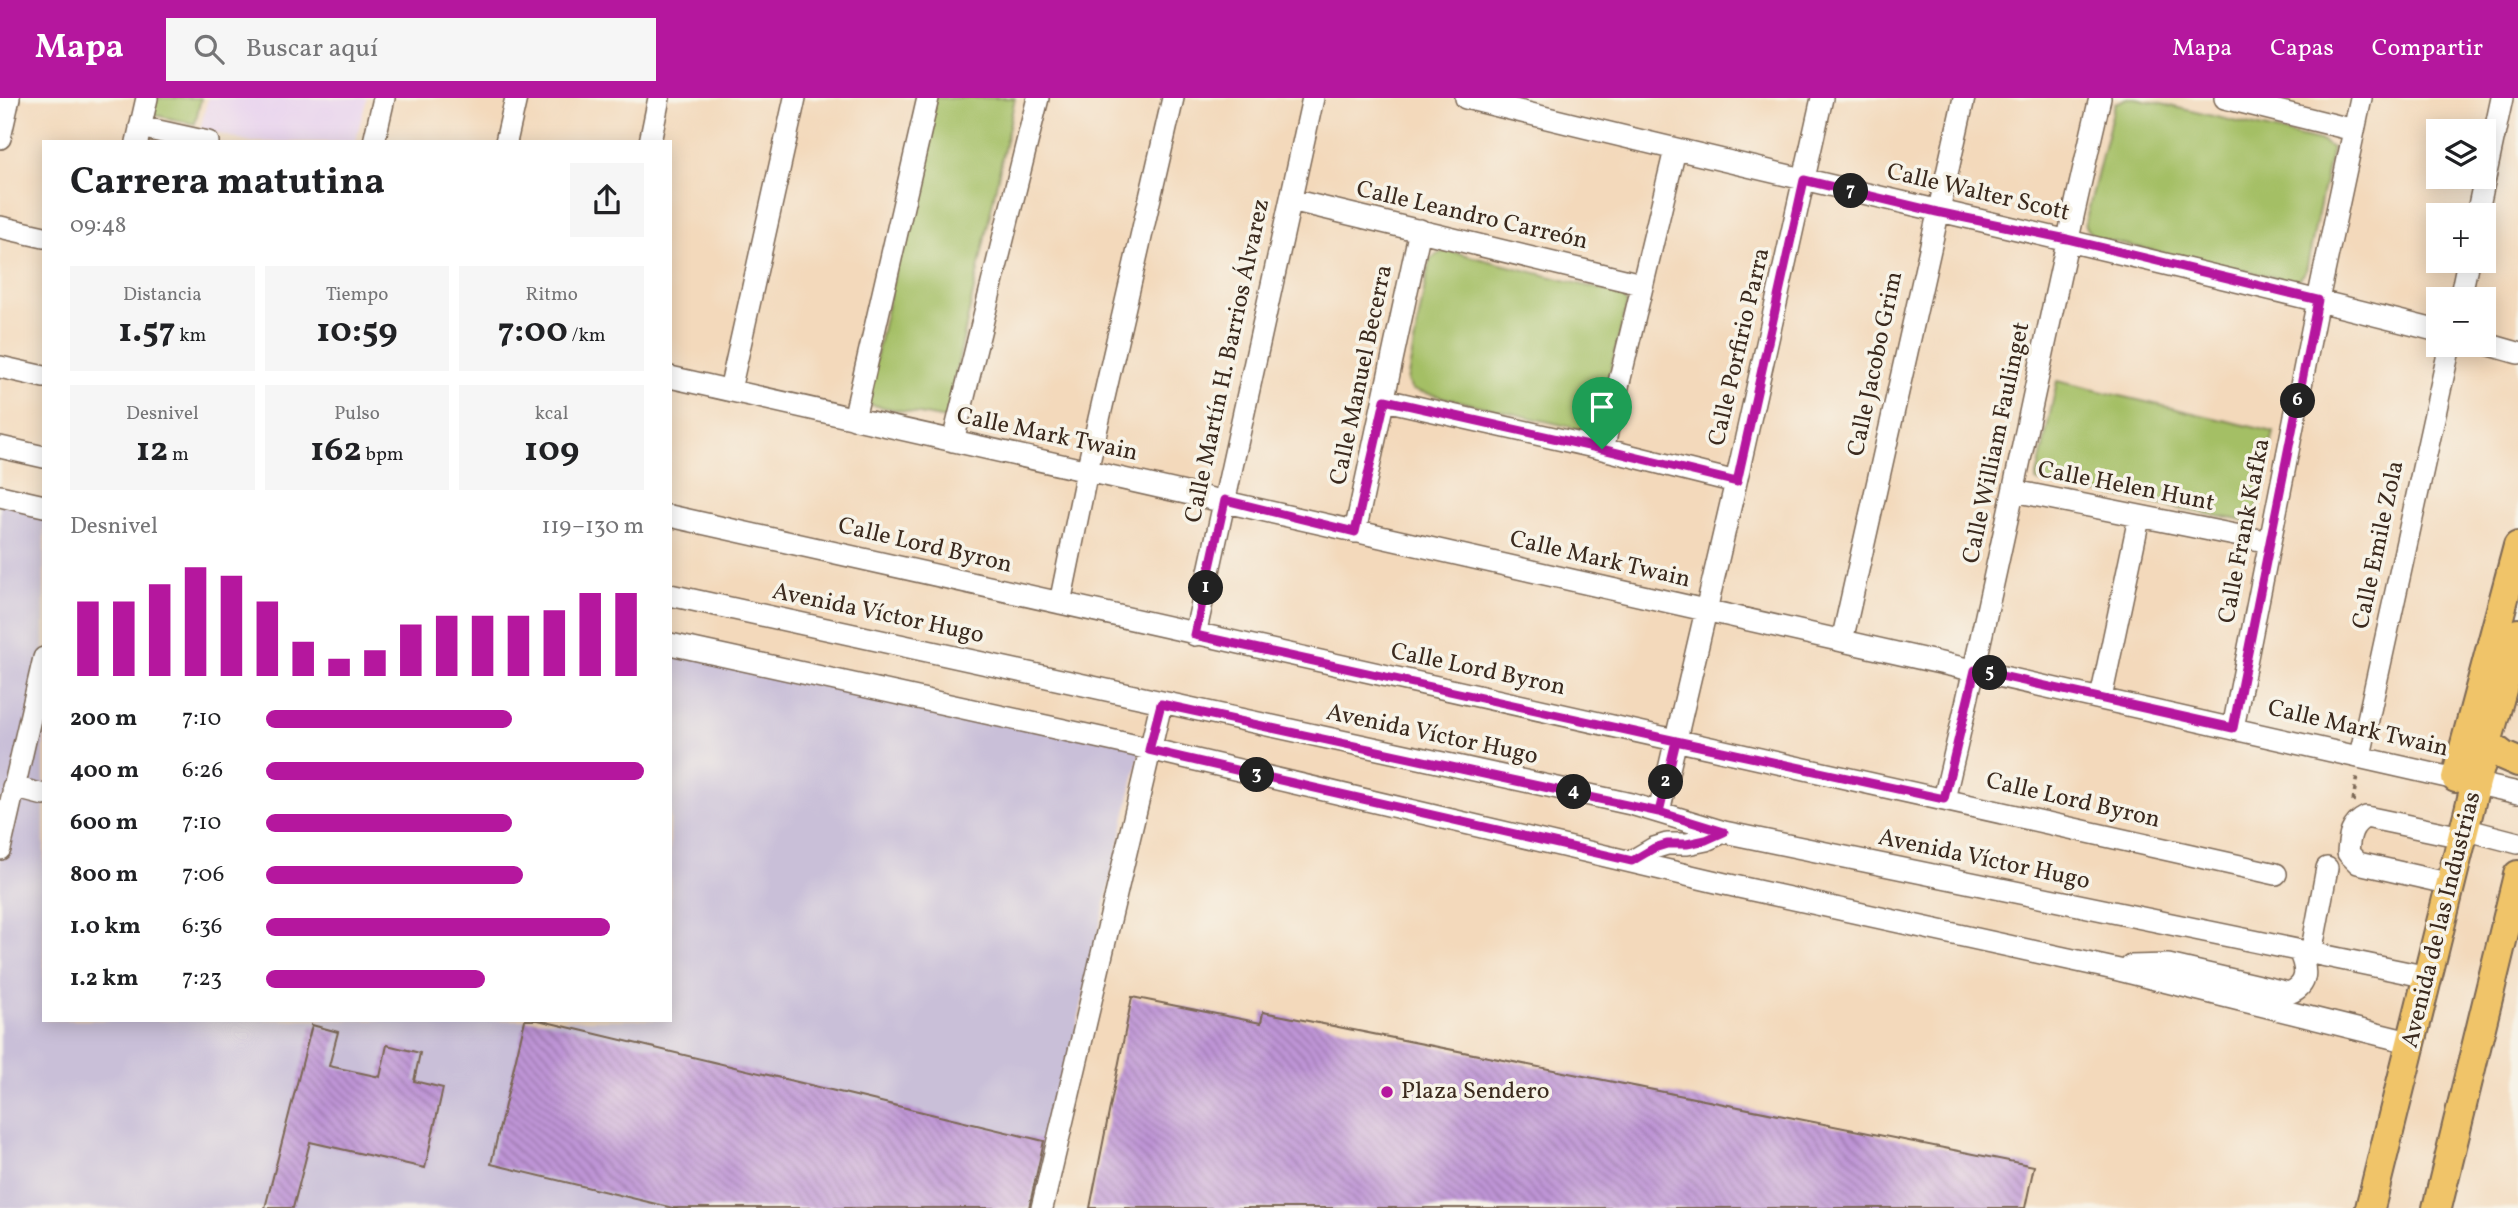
<!DOCTYPE html>
<html lang="es">
<meta charset="utf-8">
<style>
body{margin:0;font-family:Vollkorn,serif;background:#f6f6f6;color:#202124;height:100vh;display:flex;flex-direction:column;font-size:26px;white-space:nowrap}
*{box-sizing:border-box;margin:0}
p{font-size:23px;color:#757577}
.icon{flex:none;width:38px;height:38px;fill:none;stroke:currentColor;stroke-width:2;stroke-linecap:round;stroke-linejoin:round}
.map{position:relative;flex:1;overflow:hidden}
.panel{position:absolute;left:42px;top:42px;width:630px;height:882px;display:flex;flex-direction:column;background:#fff;border-radius:0px;box-shadow:0 4px 18px #0003}
.panel>*{flex:none}
.tools{position:absolute;left:2426px;top:21px;display:grid;gap:14px}
.tools a{display:grid;place-items:center;width:70px;height:70px;border-radius:0px;background:#fff;box-shadow:0 4px 18px #0003;font-size:35px}
.pin{position:absolute;display:grid;place-items:center;width:60px;height:60px;color:#fff;margin:-72px -30px;border-radius:50% 50% 50% 0;rotate:-45deg;box-shadow:0 0 7px #0007}
.pin .icon{rotate:45deg}
.km{position:absolute;width:35px;height:35px;margin:-18px;border-radius:50%;background:#222;color:#fff;font-size:19px;line-height:35px;text-align:center}
.round{display:grid;place-items:center;flex:none;width:74px;height:74px;border-radius:0px;background:#f6f6f6}
.head{display:flex;align-items:center;justify-content:space-between;height:119px;padding:0 28px}
h1{font-size:38px;font-weight:700;line-height:52px}
.figures{display:grid;grid-template-columns:repeat(3,1fr);gap:10px;height:119px;padding:7px 28px}
.figures div{display:grid;align-content:center;border-radius:0px;background:#f6f6f6;text-align:center}
.figures b{font-size:35px;font-weight:700}
.figures small{font-size:19px;font-weight:400}
.figures p{font-size:19px}
.chart{height:196px;padding:14px 28px}
.chart p{display:flex;justify-content:space-between}
.chart svg{width:100%;height:126px;margin-top:7px;stroke:#b5179e;stroke-width:6}
ul{padding:0 28px;list-style:none;font-size:23px}
li{display:grid;grid-template-columns:112px 84px 1fr;align-items:center;height:52px}
li i{height:18px;border-radius:9px;background:#b5179e}
header{display:flex;align-items:center;gap:42px;box-sizing:border-box;height:98px;padding:0 35px;background:#b5179e;color:#fff}
header strong{font-size:33px}
nav{display:flex;gap:38px;margin-inline-start:auto;font-size:24px}
.search{width:490px;height:63px;background:#f6f6f6;display:flex;align-items:center;gap:18px;box-sizing:border-box;padding:0 24px;border-radius:0px;color:#757577;font-size:26px}
.map>svg:first-child{display:block}
</style>
<header>
<strong>Mapa</strong>
<div class="search"><svg class="icon" aria-label="search" viewBox="0 0 24 24"><circle cx="10" cy="10" r="6"/><path d="M15 15l6 6"/></svg>Buscar aquí</div>
<nav><a>Mapa</a><a>Capas</a><a>Compartir</a></nav>
</header>
<div class="map">
<svg width="2518" height="1110" viewBox="0 0 2518 1110">
<defs>
<pattern id="building-back-hatch" width="6" height="6" patternUnits="userSpaceOnUse" patternTransform="scale(1.75)"><rect width="6" height="6" fill="#be94d6"/><path d="M-1 5l2 2M0 0l6 6M5-1l2 2" fill="none" stroke="#9c79ad"/></pattern>
</defs>
<rect width="100%" height="100%" fill="#f7f3e8"/>
<filter id="ink" filterUnits="userSpaceOnUse"><feTurbulence type="fractalNoise" baseFrequency=".0143" numOctaves="2"/><feDisplacementMap in="SourceGraphic" scale="14" xChannelSelector="R" yChannelSelector="G"/><feConvolveMatrix kernelMatrix="1 2 1 2 8 2 1 2 1" color-interpolation-filters="sRGB"/></filter>
<filter id="wash" filterUnits="userSpaceOnUse"><feTurbulence type="fractalNoise" baseFrequency=".00686" numOctaves="4" result="noise"/><feDisplacementMap in="SourceGraphic" scale="28" xChannelSelector="R" yChannelSelector="G"/><feGaussianBlur stdDeviation="1.57" result="paint"/><feColorMatrix in="noise" values="0 0 0 0 0 0 0 0 0 0 0 0 0 0 0 0 0 1.4 0 .05"/><feComposite in="paint" operator="in"/></filter>
<g filter="url(#wash)">
<rect width="100%" height="100%" fill="#f3d9bb"/>
<path fill="#e8d2ef" d="M208 0H367L355 44H251L200 31Z"/>
<path fill="#c9bfd8" d="M0 399 44 409V922H670V543L1142 645 1035 1110H0Z"/>
<path fill="#a4bf65" stroke="#707442" stroke-width="2" d="M154 0H201L195 26 150 16Z
M933 0H1015L946 321 866 306Z
M2127 0H2136L2323 44 2332 50 2306 172 2296 184 2092 139 2085 126 2115 5Z
M1446 152 1623 197 1627 206 1597 326 1588 333 1412 292 1407 283 1430 161Z
M2057 283 2274 334 2254 425 2036 383Z"/>
<g id="blocks">
<path fill="url(#building-back-hatch)" d="M1132 899 1261 925 1263 914 2034 1068 2025 1110H1090Z
M525 922H538L1044 1043 1029 1110H673L491 1066Z
M312 927 338 934 329 968 380 979 387 947 420 955 414 983 443 990 425 1070 310 1044 293 1110H265Z"/>
</g>
</g>
<g filter="url(#ink)">
<use href="#blocks" fill-opacity="0" stroke="#7b6755" stroke-width="2"/>
<g fill="none" stroke-linecap="round" stroke-linejoin="round">
<defs>
<path id="minor" d="M1466 0C1789 81 2115 150 2438 233
M2225 0 2354 32
M140 29 208 44
M0 40 9 0
M137 44 147 0
M374 44 384 0
M506 44 516 0
M650 44 659 0
M1291 102 1641 186
M2477 117 2502 0
M0 129 44 139
M2460 201 2468 163
M2483 245 2518 255
M0 269 44 279
M670 279 2518 695
M730 292 795 0
M1385 302 1603 351 1736 384
M854 321 928 0
M953 343 1038 0
M0 349 44 359
M1603 351 1675 52
M2014 393 2270 444
M0 398 44 408
M670 418 2276 776
M1355 434 1420 132
M670 497 1631 706 1724 734 2428 879
M1060 505 1087 373 1173 0
M1195 537 1313 0
M1842 543 1964 0
M670 546 1128 646 1725 786 2119 872 2413 945
M2101 600 2139 420
M2233 630 2318 202 2361 0
M2360 658 2450 247
M13 689 44 697
M1944 701C2000 468 2045 233 2100 0
M1659 714 1736 384 1822 0
M2464 731 2518 745
M0 751 44 560
M1632 763 1654 750 1667 746H1687L1706 742 1724 734
M2451 786 2358 765 2348 755C2349 739 2351 726 2366 719L2462 739
M2311 856 2327 770
M2131 868 2168 867 2289 895C2309 887 2307 871 2299 853
M1042 1110 1161 606"/>
<path id="major" d="M2487 645 2504 658 2518 664
M2456 680 2518 448
M2370 1110 2476 684 2518 535
M2437 1110 2518 777"/>
</defs>
<use href="#minor" stroke="#7b6755" stroke-width="24"/>
<use href="#major" stroke="#7b6755" stroke-width="32"/>
<path stroke="#7b6755" stroke-width="3.5" stroke-dasharray="5 5" stroke-linecap="butt" d="M2353 704 2357 677"/>
<use href="#minor" stroke="#fff" stroke-width="21"/>
<use href="#major" stroke="#f0c469" stroke-width="28"/>
</g>
</g>
<g fill="none" stroke-linecap="round" stroke-linejoin="round" filter="url(#ink)">
<defs>
<path id="route" d="M1602 351 1385 302 1355 434 1225 402 1195 537 1676 643 1659 714 1724 734 1706 742 1687 746H1667L1654 750 1632 763 1149 652 1161 606 1659 714 1676 643 1944 701 1975 572 2233 630 2318 202 2067 141 1937 114 1804 82 1737 384 1602 351"/>
</defs>
<use href="#route" stroke="#fff" stroke-width="14"/>
<use href="#route" stroke="#b5179e" stroke-width="9"/>
</g>
<circle fill="#b5179e" stroke="#f7f3e8" stroke-width="2.5" cx="1387" cy="994" r="7"/>
<g text-anchor="middle" dominant-baseline="central" stroke-width="7" stroke-linejoin="round" paint-order="stroke">
<g font-size="24" fill="#3b2a1e" stroke="#f7f3e8">
<text transform="translate(1978 95) rotate(13)">Calle Walter Scott</text>
<text transform="translate(1472 118) rotate(13)">Calle Leandro Carreón</text>
<text transform="translate(1740 249) rotate(-77)">Calle Porfirio Parra</text>
<text transform="translate(1228 263) rotate(-78)">Calle Martín H. Barrios Álvarez</text>
<text transform="translate(1876 266) rotate(-78)">Calle Jacobo Grim</text>
<text transform="translate(1362 277) rotate(-78)">Calle Manuel Becerra</text>
<text transform="translate(1047 337) rotate(12)">Calle Mark Twain</text>
<text transform="translate(1997 345) rotate(-78)">Calle William Faulinget</text>
<text transform="translate(2126 389) rotate(11)">Calle Helen Hunt</text>
<text transform="translate(2245 433) rotate(-79)">Calle Frank Kafka</text>
<text transform="translate(2379 447) rotate(-78)">Calle Emile Zola</text>
<text transform="translate(925 448) rotate(13)">Calle Lord Byron</text>
<text transform="translate(1600 462) rotate(13)">Calle Mark Twain</text>
<text transform="translate(878 516) rotate(12)">Avenida Víctor Hugo</text>
<text transform="translate(1478 572) rotate(12)">Calle Lord Byron</text>
<text transform="translate(2358 631) rotate(13)">Calle Mark Twain</text>
<text transform="translate(1432 637) rotate(12)">Avenida Víctor Hugo</text>
<text transform="translate(2073 703) rotate(13)">Calle Lord Byron</text>
<text transform="translate(1984 762) rotate(12)">Avenida Víctor Hugo</text>
<text transform="translate(2442 822) rotate(-76)">Avenida de las Industrias</text>
</g>
<g font-size="24" fill="#3b2a1e" stroke="#f7f3e8" text-anchor="start">
<text x="1401" y="994">Plaza Sendero</text>
</g>
</g>
</svg>
<div class="tools">
<a><svg class="icon" aria-label="layers" viewBox="0 0 24 24"><path d="M12 4l9 5-9 5-9-5zM3 14l9 5 9-5"/></svg></a>
<a>+</a>
<a>−</a>
</div>
<div class="pin" style="left:1602px;top:351px;background:#1e9e55"><svg class="icon" aria-label="arrive" viewBox="0 0 24 24"><path d="M6 21V4h12l-3 4 3 4H6"/></svg></div>
<b class="km" style="left:1206px;top:490px">1</b>
<b class="km" style="left:1666px;top:684px">2</b>
<b class="km" style="left:1257px;top:677px">3</b>
<b class="km" style="left:1574px;top:694px">4</b>
<b class="km" style="left:1990px;top:575px">5</b>
<b class="km" style="left:2298px;top:303px">6</b>
<b class="km" style="left:1851px;top:93px">7</b>
<section class="panel">
<div class="head"><div><h1>Carrera matutina</h1><p>09:48</p></div><a class="round"><svg class="icon" aria-label="share" viewBox="0 0 24 24"><path d="M12 15V3M7 8l5-5 5 5M5 13v7h14v-7"/></svg></a></div>
<div class="figures">
<div><p>Distancia</p><b>1.57<small> km</small></b></div>
<div><p>Tiempo</p><b>10:59</b></div>
<div><p>Ritmo</p><b>7:00<small> /km</small></b></div>
</div>
<div class="figures">
<div><p>Desnivel</p><b>12<small> m</small></b></div>
<div><p>Pulso</p><b>162<small> bpm</small></b></div>
<div><p>kcal</p><b>109</b></div>
</div>
<div class="chart"><p><span>Desnivel</span>119–130 m</p>
<svg viewBox="0 0 160 44" preserveAspectRatio="none"><path d="M5 44V18M15 44V18M25 44V12M35 44V6M45 44V9M55 44V18M65 44V32M75 44V38M85 44V35M95 44V26M105 44V23M115 44V23M125 44V23M135 44V21M145 44V15M155 44V15"/></svg>
</div>
<ul>
<li><b>200 m</b>7:10<i style="width:65%"></i></li>
<li><b>400 m</b>6:26<i style="width:100%"></i></li>
<li><b>600 m</b>7:10<i style="width:65%"></i></li>
<li><b>800 m</b>7:06<i style="width:68%"></i></li>
<li><b>1.0 km</b>6:36<i style="width:91%"></i></li>
<li><b>1.2 km</b>7:23<i style="width:58%"></i></li>
</ul>
</section>
</div>
